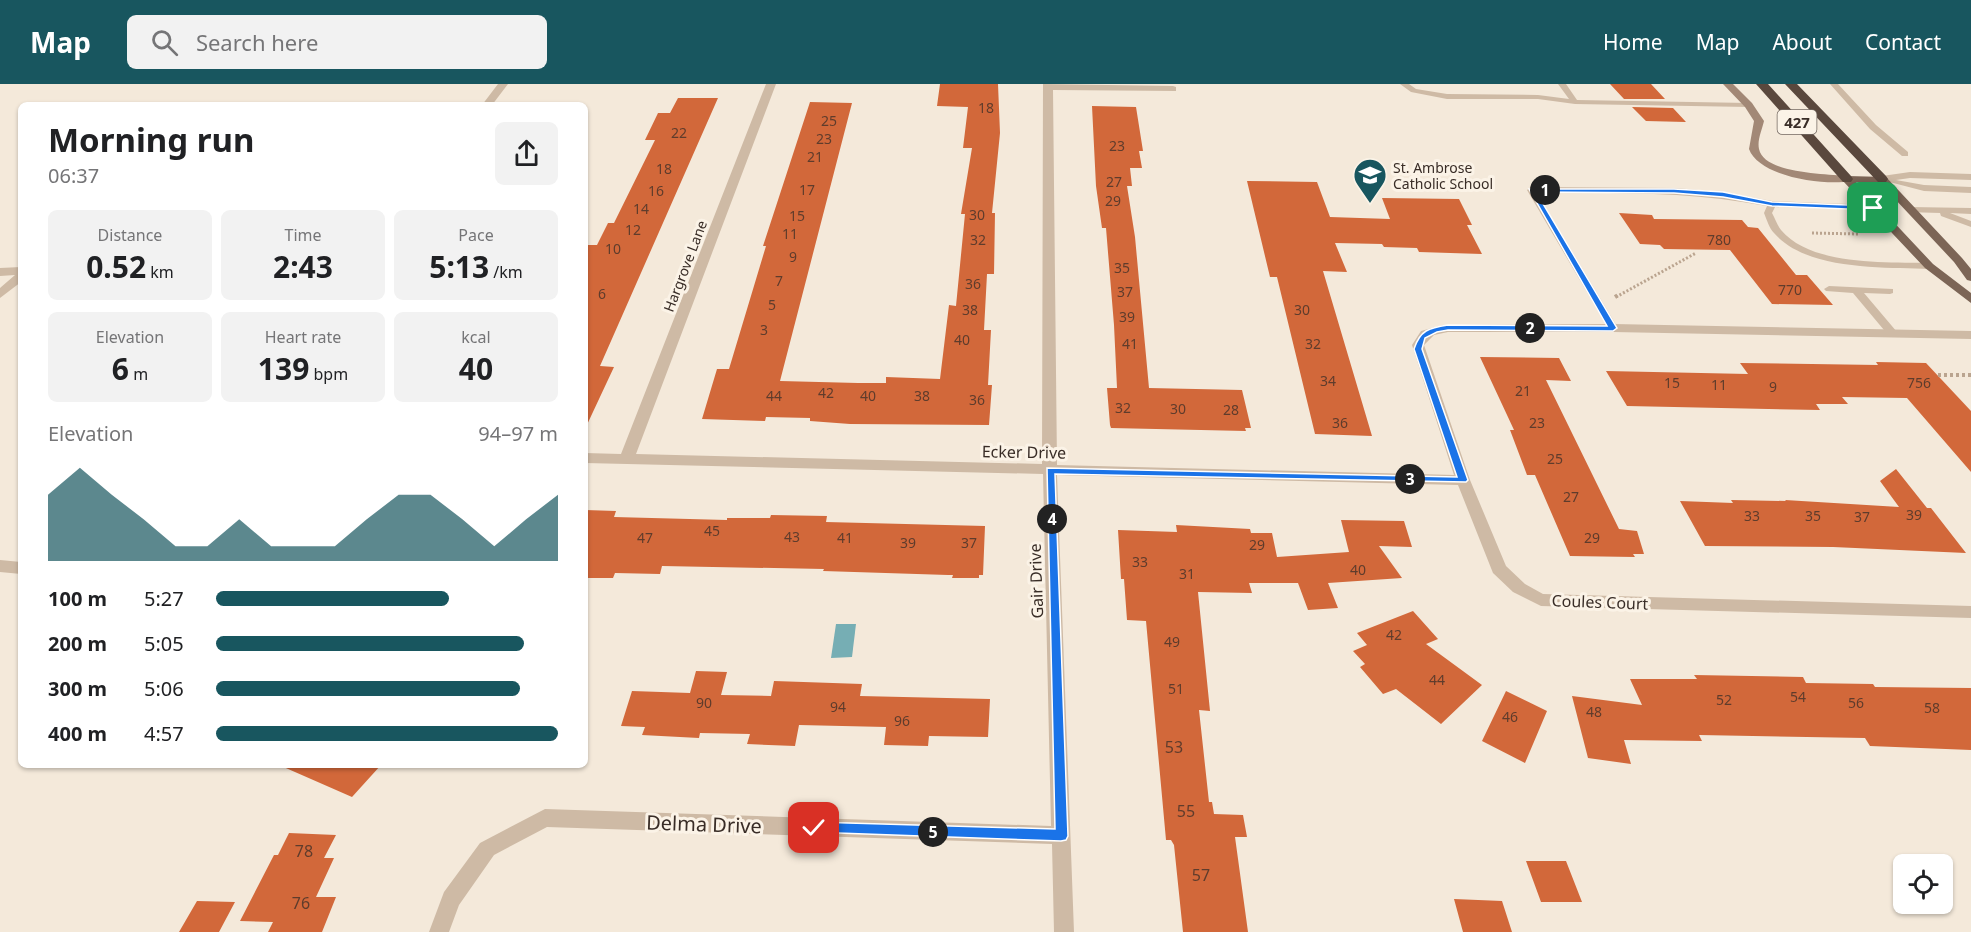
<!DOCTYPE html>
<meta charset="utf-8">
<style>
body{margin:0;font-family:"Noto Sans",sans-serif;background:#f2f2f2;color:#202124;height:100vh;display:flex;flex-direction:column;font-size:22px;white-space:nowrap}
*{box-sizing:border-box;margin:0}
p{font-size:20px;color:#757577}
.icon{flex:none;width:33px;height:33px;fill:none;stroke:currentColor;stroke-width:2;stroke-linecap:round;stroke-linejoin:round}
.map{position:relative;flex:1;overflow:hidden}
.sheet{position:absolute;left:18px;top:18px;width:570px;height:666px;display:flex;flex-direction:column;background:#fff;border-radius:9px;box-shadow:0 2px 4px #0004}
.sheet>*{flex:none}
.controls{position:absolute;left:1893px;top:770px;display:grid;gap:12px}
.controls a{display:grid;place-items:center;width:60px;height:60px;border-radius:9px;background:#fff;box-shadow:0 2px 4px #0004;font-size:30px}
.pin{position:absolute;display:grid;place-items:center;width:51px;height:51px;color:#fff;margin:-26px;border-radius:12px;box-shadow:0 3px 9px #0006}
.km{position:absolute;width:30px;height:30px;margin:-15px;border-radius:50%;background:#222;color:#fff;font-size:16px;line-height:30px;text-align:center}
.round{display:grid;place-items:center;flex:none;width:63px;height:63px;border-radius:9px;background:#f2f2f2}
.summary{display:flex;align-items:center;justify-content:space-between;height:102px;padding:0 30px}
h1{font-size:33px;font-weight:700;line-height:45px}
.stats{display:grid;grid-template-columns:repeat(3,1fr);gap:9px;height:102px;padding:6px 30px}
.stats div{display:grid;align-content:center;border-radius:9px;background:#f2f2f2;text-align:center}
.stats b{font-size:30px;font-weight:700}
.stats small{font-size:16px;font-weight:400}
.stats p{font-size:16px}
.chart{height:168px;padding:12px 30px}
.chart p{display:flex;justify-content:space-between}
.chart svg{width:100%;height:108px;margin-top:6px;fill:#18565f;opacity:.7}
ul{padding:0 30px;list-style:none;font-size:20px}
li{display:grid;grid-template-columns:96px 72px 1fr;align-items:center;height:45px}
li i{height:15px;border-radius:8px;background:#18565f}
header{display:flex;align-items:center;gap:36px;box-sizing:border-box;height:84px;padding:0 30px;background:#18565f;color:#fff}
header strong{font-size:28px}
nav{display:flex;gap:33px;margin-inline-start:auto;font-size:21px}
.search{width:420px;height:54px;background:#f2f2f2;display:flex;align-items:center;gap:15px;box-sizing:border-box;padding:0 21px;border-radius:9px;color:#757577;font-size:22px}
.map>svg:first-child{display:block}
</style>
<header>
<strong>Map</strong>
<div class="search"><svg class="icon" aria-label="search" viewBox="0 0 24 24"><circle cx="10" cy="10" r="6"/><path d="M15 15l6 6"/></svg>Search here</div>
<nav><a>Home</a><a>Map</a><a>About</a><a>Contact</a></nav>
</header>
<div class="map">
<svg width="1971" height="848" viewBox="0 0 1971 848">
<rect width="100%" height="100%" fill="#f4e9da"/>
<path fill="#76aeb4" d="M836 540H856L852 573 831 574Z"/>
<path fill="#d2683a" d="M940 0H998L1000 49 992 129H995L994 190H987L984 246H991L988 301H992L989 341 850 340 810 337V334L766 333 765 337 702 335 717 285H729L766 162H763L810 18 852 19 780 297 858 299H886V293L940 295 949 221 956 222 965 130H961L972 64H963L968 23 937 22Z
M1610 0H1651L1665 15H1624Z
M678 14H718L600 282 614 283 585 345V161H597L608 139H614L655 56H645L658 29H670Z
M1092 22 1136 23 1143 67H1139L1142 84H1130L1132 102H1127L1135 153 1149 304 1242 306 1251 344H1245L1246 347 1111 344 1110 341 1107 304H1117L1114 241 1106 144H1102L1096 102Z
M1632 23 1673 24 1686 38 1646 37Z
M1247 97 1317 98 1330 133 1390 135 1382 114 1459 115 1472 141H1467L1482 170 1419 168 1417 164 1384 163 1382 160 1335 159 1347 188 1323 187 1372 352 1315 350 1277 193H1270Z
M1619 129 1652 131 1654 135 1742 136 1748 143 1758 144 1796 191H1807L1833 221 1772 220 1730 166 1664 165 1660 161 1640 160Z
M1480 273 1559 274 1571 297 1546 296 1619 445 1637 447 1644 470H1633L1635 473 1570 472 1535 391H1527L1510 346H1514Z
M1876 278 1926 279 1971 327V388L1907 314 1842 313 1848 320H1816L1820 326 1627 322 1606 287 1748 290 1740 279 1878 281Z
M1896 385 1927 424H1931L1966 469 1833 463 1705 462 1680 417 1733 419 1731 416 1786 417 1785 416 1899 423 1880 397Z
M585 426 616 427 614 433 727 436V434H770L771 431 827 432 826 438 985 442 983 491H979V494H952L953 491H948L823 487 824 485 662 482 660 490 615 489 613 494H585Z
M1341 436 1404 437 1412 463 1379 462 1402 494 1328 499 1338 524 1308 526 1298 499H1249L1252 509 1198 508 1210 627 1199 626 1209 718H1212L1214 730 1243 731 1247 753H1235L1248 848H1183L1174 761 1171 756H1166L1146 537 1127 536 1124 495H1121L1118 446 1177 448 1176 441 1250 445 1251 449H1272L1277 473 1349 468Z
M1413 527 1438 555 1426 560 1482 601 1441 640 1396 605 1383 610 1360 583 1365 580 1353 567 1367 561 1357 549Z
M696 587 727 588 721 611 771 612 774 597 862 600 860 612 990 615 988 653 929 652 928 662 884 661 886 643 799 641 795 662 747 660 750 650 700 649 699 654 642 651 645 643 621 642 632 607 690 609Z
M1694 591 1803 593 1806 599 1873 600 1875 603 1971 604V666L1870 662 1865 654 1699 651 1702 657 1624 656 1631 680 1588 674 1572 612 1642 621 1630 595H1697Z
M1506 607 1547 627 1525 679 1482 657Z
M279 681H381L352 713Z
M289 749 336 751 324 774H334L316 813H336L322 848H268L273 838 240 837 274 771H278Z
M1526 777H1566L1582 818H1541Z
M1454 815 1502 817 1512 848H1463Z
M197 817 235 818 219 848H179Z"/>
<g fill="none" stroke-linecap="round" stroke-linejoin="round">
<path stroke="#baa48f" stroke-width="3" stroke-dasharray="2 2" stroke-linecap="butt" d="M1812 149 1858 150
M1616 213 1696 169"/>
<path stroke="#baa48f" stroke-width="4" stroke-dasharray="3 3" stroke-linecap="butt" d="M1615 213 1618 211
M1938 291H1971"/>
<path fill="#cebaa5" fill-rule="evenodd" d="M1400 0H1409L1416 5 1447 10 1538 11 1569 15 1558 0H1566L1577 16 1749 19 1753 21 1749 23 1575 20 1538 15H1447L1411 8Z
M1830 0H1838L1876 41 1908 68V72H1902L1870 45Z
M1910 88 1971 90V96L1910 94 1896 96 1924 101 1971 103V109L1924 107 1878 95 1882 92Z
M1531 103 1674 104 1723 108 1772 117 1873 121 1877 124 1876 126 1775 123 1772 129C1775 134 1777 141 1781 146 1811 182 1886 178 1929 179L1934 182 1929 185C1884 183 1807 187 1774 149 1769 144 1767 136 1764 129L1767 122C1689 107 1616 109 1537 109L1618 244 1613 247 1608 244 1527 106Z
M1910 123 1971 124V130L1950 129 1971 137V143L1941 132 1940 129 1907 128V124Z
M1829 202 1893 205V209L1890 210 1864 209 1897 248V252H1889L1853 209 1826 207 1824 205Z"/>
<path fill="#cebaa5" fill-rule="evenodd" d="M498 0H508L492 21H482Z
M766 0H776L636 370 1042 380 1043 0 1173 2 1176 3V7L1053 6 1057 381 1454 391 1412 261 1421 247 1443 241 1613 240 1971 247V255L1613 248H1448L1434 251 1424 261 1470 396 1506 482 1525 500 1543 510 1971 522V534L1541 522 1513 508 1493 489 1458 401 1057 391 1074 848H1054L1052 760 547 743 494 771 459 821 449 848H429L444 808 480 759 545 725 1051 742 1043 390 585 379V369L621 370Z
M21 183V198L0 214V204L15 191 0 192V184Z
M0 476 21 478V490L0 488Z"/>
<path fill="#a28876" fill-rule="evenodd" d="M1723 0H1733L1752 19 1764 37C1762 46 1757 56 1759 65 1764 90 1827 90 1847 92L1851 93V97C1825 102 1759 93 1749 65L1754 37 1745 23Z"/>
<path fill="#7c6556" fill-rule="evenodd" d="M1847 92 1886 93 1962 174 1971 185V197L1967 196 1954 178 1879 98H1856L1933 180 1971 209V219L1925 184 1843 97V93Z"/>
<path fill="#5a483d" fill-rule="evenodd" d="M1756 0H1768L1851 92 1853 95 1851 98H1843Z
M1785 0H1797L1886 92 1888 95 1886 98H1878Z"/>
</g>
<path fill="#1a73e8" stroke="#fff" stroke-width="1.5" d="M1529 105H1674L1723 108 1772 118 1873 122 1877 124 1873 126 1772 122 1723 113 1674 109 1536 108 1617 244 1613 247 1448 246 1437 248 1425 254 1422 265 1468 396 1466 398 1055 390 1068 752 1066 756 1061 757 810 748 808 744 810 739 814 738 1055 745 1047 384 1457 393 1414 265C1420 246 1429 244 1448 241L1607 242Z"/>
<defs>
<symbol id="school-pin" viewBox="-11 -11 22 30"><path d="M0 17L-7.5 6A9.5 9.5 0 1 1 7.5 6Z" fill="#18565f" stroke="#fbf3e7"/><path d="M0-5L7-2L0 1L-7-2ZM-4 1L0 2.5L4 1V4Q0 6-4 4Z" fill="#fff"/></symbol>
</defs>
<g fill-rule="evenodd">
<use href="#school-pin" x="1351" y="72" width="38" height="52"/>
</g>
<g text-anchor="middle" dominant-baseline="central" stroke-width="6" stroke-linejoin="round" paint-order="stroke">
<g font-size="14" fill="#5f3c2c">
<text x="986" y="23">18</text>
<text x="829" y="36">25</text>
<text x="679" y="48">22</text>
<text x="824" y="54">23</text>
<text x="1117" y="61">23</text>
<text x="815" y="72">21</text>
<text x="664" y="84">18</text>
<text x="1114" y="97">27</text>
<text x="807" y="105">17</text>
<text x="656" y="106">16</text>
<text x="1113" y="116">29</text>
<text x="641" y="124">14</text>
<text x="977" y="130">30</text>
<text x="797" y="131">15</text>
<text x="633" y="145">12</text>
<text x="790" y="149">11</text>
<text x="978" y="155">32</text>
<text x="1719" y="155">780</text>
<text x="613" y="164">10</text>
<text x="793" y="172">9</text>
<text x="1122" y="183">35</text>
<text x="779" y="196">7</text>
<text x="973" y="199">36</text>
<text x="1790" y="205">770</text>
<text x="1125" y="207">37</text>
<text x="602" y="209">6</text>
<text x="772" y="220">5</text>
<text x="970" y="225">38</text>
<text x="1302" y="225">30</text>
<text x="1127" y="232">39</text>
<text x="764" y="245">3</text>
<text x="962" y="255">40</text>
<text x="1130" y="259">41</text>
<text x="1313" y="259">32</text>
<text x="1328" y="296">34</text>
<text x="1672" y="298">15</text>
<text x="1919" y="298">756</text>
<text x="1719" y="300">11</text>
<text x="1773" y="302">9</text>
<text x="1523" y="306">21</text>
<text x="826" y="308">42</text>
<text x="774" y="311">44</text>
<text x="868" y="311">40</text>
<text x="922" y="311">38</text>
<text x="977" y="315">36</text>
<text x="1123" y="323">32</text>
<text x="1178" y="324">30</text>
<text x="1231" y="325">28</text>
<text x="1340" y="338">36</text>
<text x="1537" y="338">23</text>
<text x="1555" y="374">25</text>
<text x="1571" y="412">27</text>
<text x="1914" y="430">39</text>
<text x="1752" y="431">33</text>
<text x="1813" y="431">35</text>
<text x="1862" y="432">37</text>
<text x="712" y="446">45</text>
<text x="792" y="452">43</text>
<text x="645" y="453">47</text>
<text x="845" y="453">41</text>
<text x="1592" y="453">29</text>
<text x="908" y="458">39</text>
<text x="969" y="458">37</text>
<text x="1257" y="460">29</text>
<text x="1140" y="477">33</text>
<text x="1358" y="485">40</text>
<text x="1187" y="489">31</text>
<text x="1394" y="550">42</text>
<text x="1172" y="557">49</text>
<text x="1437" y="595">44</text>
<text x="1176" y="604">51</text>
<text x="1798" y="612">54</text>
<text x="1724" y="615">52</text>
<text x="704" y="618">90</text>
<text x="1856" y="618">56</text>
<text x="838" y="622">94</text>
<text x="1932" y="623">58</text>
<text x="1594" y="627">48</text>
<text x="1510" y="632">46</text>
<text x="902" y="636">96</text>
</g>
<g font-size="14" fill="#392d27" stroke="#fbf3e7" text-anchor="start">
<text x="1393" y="83">St. Ambrose<tspan x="1393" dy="16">Catholic School</tspan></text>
</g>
<g font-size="14" fill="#392d27" stroke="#fbf3e7">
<text transform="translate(685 182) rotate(-69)">Hargrove Lane</text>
</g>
<rect fill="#fbf3e7" stroke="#736861" stroke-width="1.5" x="1777.5" y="26" width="39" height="24" rx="4.5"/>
<g font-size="15" font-weight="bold" fill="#392d27">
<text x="1797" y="38">427</text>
</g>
<g font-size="16" fill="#392d27" stroke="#fbf3e7">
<text transform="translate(1024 368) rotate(1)">Ecker Drive</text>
<text transform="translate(1036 497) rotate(-92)">Gair Drive</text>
<text transform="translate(1600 518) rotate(2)">Coules Court</text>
</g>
<g font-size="16" fill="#5f3c2c">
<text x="1174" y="663">53</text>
<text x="1186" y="727">55</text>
<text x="304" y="767">78</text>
<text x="1201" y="791">57</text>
<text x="301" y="819">76</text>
</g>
<g font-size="20" fill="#392d27" stroke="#fbf3e7">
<text transform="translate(704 740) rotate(2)">Delma Drive</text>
</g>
</g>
</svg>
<div class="controls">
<a><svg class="icon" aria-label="locate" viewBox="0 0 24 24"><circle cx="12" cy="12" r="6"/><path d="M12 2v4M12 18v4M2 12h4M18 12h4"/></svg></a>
</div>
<div class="pin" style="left:1873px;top:124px;background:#1e9e55"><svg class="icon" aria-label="arrive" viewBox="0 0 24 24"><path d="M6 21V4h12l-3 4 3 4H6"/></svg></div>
<div class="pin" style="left:814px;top:744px;background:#d93025"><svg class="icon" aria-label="check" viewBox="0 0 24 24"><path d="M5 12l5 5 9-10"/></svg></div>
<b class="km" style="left:1545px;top:106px">1</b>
<b class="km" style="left:1530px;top:244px">2</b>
<b class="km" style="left:1410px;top:395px">3</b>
<b class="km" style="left:1052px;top:435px">4</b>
<b class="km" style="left:933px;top:748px">5</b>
<section class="sheet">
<div class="summary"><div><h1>Morning run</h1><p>06:37</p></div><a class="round"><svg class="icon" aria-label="share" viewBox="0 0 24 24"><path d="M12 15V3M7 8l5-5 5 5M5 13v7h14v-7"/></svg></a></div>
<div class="stats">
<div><p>Distance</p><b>0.52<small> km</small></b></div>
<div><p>Time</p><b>2:43</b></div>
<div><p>Pace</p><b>5:13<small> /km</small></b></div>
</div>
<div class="stats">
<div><p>Elevation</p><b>6<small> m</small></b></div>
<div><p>Heart rate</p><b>139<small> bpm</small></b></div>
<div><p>kcal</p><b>40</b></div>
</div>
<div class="chart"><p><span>Elevation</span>94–97 m</p>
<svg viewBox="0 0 160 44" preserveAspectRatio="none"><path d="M0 44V17L10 6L20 17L30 27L40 38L50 38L60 27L70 38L80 38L90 38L100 27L110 17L120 17L130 27L140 38L150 27L160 17V44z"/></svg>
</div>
<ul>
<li><b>100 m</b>5:27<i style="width:68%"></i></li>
<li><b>200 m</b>5:05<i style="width:90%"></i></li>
<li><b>300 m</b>5:06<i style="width:89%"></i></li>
<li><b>400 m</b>4:57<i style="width:100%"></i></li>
</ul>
</section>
</div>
